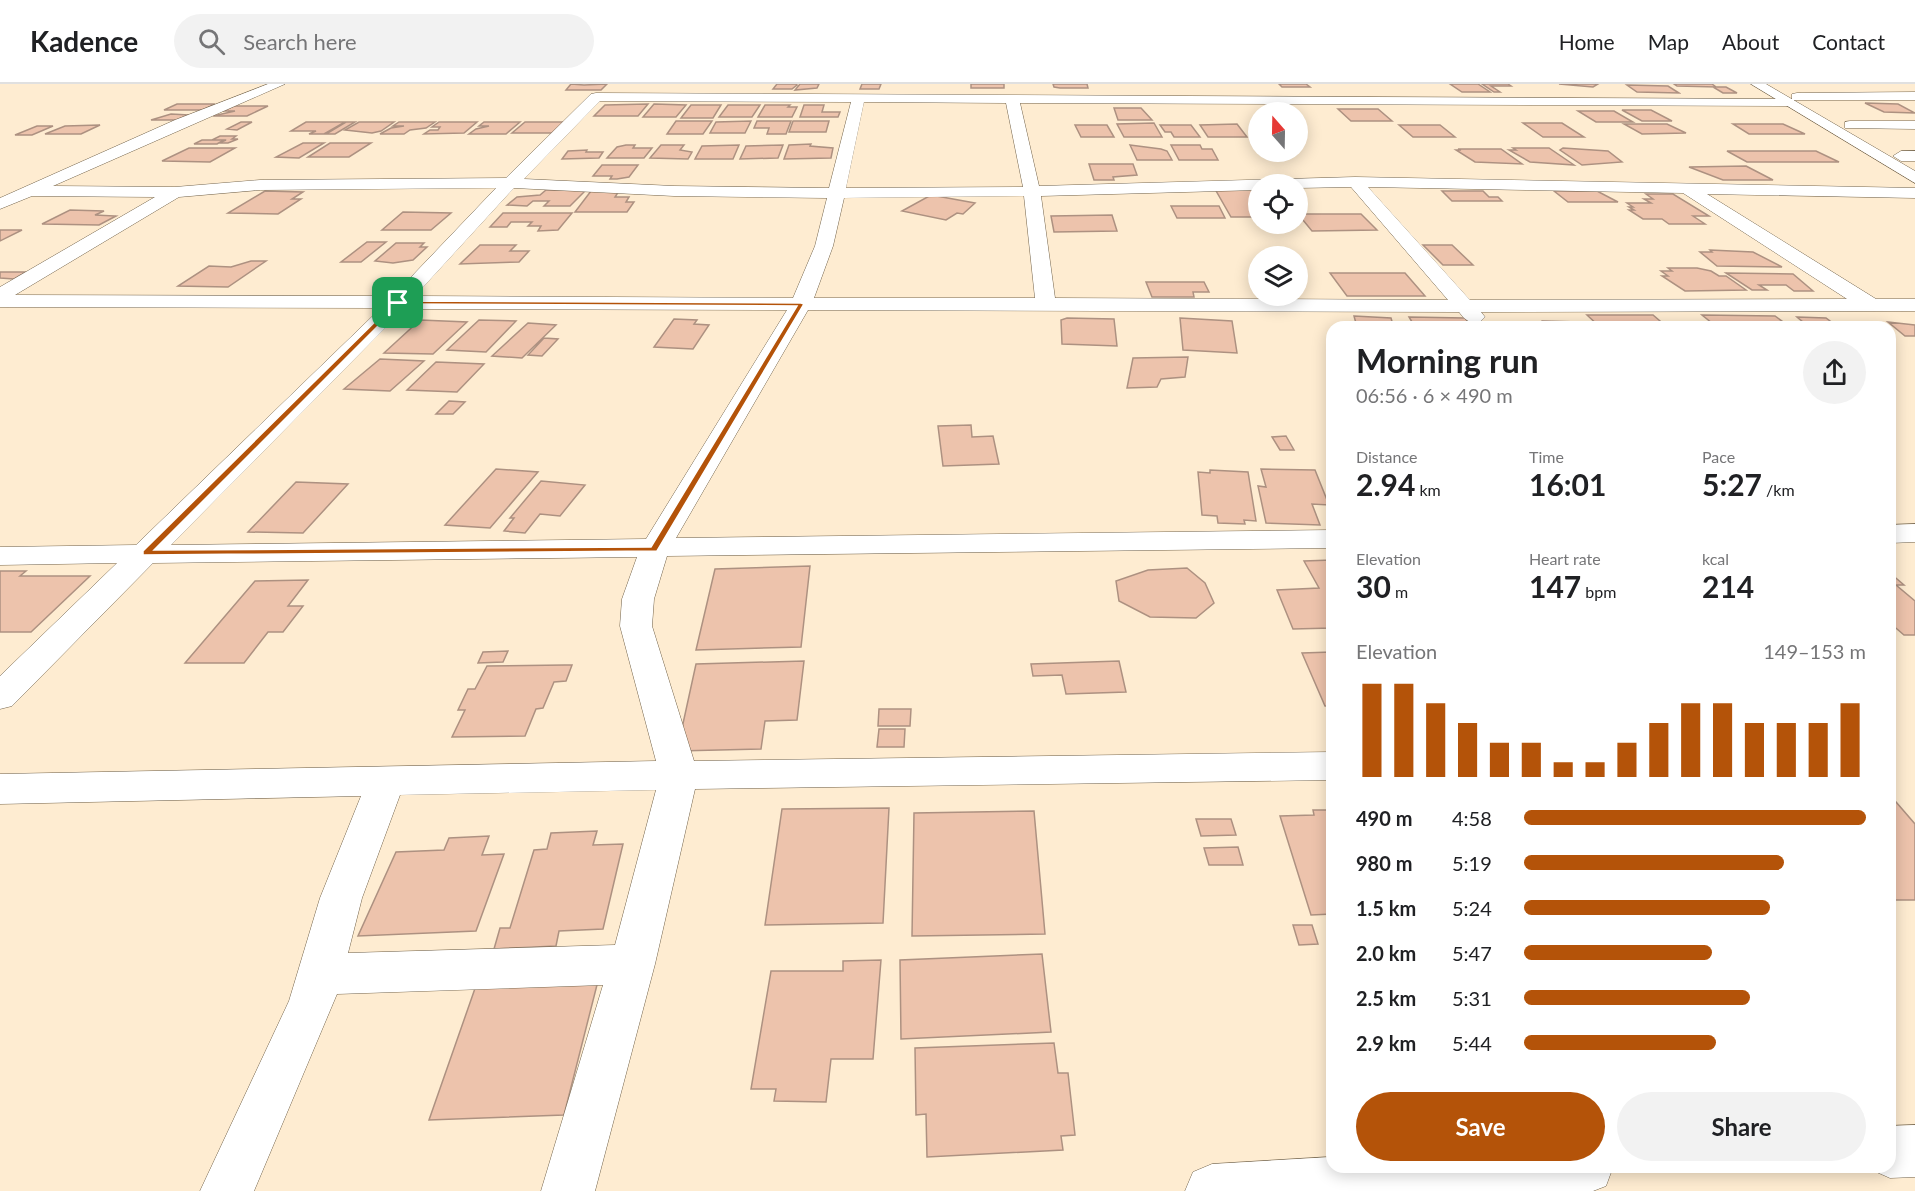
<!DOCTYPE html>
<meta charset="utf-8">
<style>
body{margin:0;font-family:Lato,sans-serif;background:#f2f2f2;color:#202124;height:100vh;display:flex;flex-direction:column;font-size:22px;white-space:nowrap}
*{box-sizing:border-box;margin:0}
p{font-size:20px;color:#757577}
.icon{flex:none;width:33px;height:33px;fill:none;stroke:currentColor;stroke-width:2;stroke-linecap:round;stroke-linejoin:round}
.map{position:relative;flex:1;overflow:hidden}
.details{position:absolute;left:1326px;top:237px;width:570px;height:852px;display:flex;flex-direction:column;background:#fff;border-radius:18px;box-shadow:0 3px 15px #0003}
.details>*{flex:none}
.needle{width:39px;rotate:340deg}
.controls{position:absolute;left:1248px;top:18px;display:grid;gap:12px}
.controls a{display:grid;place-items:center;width:60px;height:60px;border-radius:50%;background:#fff;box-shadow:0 3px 15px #0003;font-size:30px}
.pin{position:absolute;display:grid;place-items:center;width:51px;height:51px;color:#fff;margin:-26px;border-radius:12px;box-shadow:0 3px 9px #0006}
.round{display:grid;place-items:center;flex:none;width:63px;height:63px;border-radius:32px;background:#f2f2f2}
.overview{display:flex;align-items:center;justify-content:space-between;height:102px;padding:0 30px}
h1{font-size:33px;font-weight:700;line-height:45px}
.figures{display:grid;grid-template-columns:repeat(3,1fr);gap:9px;height:102px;padding:6px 30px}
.figures div{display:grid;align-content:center}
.figures b{font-size:30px;font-weight:700}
.figures small{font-size:16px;font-weight:400}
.figures p{font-size:16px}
.chart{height:168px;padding:12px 30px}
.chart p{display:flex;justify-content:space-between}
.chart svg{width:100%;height:108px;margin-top:6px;stroke:#b45309;stroke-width:6}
.primary-button{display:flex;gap:12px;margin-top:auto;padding:12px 30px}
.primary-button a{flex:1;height:69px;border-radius:36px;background:#b45309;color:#fff;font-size:24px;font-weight:700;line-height:69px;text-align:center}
.primary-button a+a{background:#f2f2f2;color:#202124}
ul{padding:0 30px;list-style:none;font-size:20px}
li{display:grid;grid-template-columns:96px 72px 1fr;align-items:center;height:45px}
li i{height:15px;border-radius:8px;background:#b45309}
header{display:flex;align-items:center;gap:36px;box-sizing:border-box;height:84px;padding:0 30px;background:#fff;border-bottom:2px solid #e0e0e0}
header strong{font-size:28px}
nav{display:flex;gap:33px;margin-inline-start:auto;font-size:21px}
.search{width:420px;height:54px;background:#f2f2f2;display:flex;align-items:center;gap:15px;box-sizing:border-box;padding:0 21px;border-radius:33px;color:#757577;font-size:22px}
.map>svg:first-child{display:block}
</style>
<header>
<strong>Kadence</strong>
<div class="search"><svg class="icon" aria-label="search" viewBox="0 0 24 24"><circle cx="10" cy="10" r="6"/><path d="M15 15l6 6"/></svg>Search here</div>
<nav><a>Home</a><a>Map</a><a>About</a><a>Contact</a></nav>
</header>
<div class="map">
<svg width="1915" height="1107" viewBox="0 0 1915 1107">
<rect width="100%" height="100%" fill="#feecd1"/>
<path fill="#edc3ac" stroke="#ad9181" stroke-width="1.5" d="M571 0 584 1 607 0 601 6H566Z
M777 0H796L797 1 792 5H773Z
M800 0H819L817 4 795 6Z
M862 0H881L879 5H860Z
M971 0H1004V4H971Z
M1053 0H1087L1088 4H1060L1054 3Z
M1279 0H1306L1310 3H1282Z
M1450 0H1478L1490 8H1462Z
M1482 0H1508L1511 2H1491L1500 8H1494Z
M1559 0H1598L1593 3Z
M1674 0H1712L1716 3 1677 2Z
M1627 1 1668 2 1679 9 1637 8Z
M1713 3H1726L1737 9H1723Z
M1865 19 1898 20 1915 29 1884 28Z
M177 20H215L203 26H164Z
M648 20 638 32H594L605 21Z
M654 20 686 21 676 33H643Z
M691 21H721L713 34H681Z
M728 21H760L752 33H719Z
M765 21H790L788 23H797L792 33H758Z
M804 21H824L822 28H840L838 33H800Z
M234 22H268L247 32H213L235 27H223Z
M1114 24H1141L1152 36H1118Z
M1338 25H1378L1392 37H1351Z
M1622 26H1651L1672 37H1642Z
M1578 27H1614L1633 38H1596Z
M171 30 189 31 177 36H151Z
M676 37H712L703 50H667Z
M751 37 745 49H710L716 38Z
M757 37H791L786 50H767L769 44H754Z
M793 37H829L826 48H789Z
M241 38H252L237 46 227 45Z
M306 38H345L324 50H309L316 47H291Z
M346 38H355L335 50H326Z
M359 38H394L381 47 372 49 345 46Z
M399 38H435L426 44 410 46 404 50H380L391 44 404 42H393Z
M439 38H477L464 49 424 50 430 46H438L440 43H432Z
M484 38H520L506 50H469L476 45 489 42H479Z
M525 38H564L552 49H512Z
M1154 39 1162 53H1124L1117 40Z
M1523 39H1562L1584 53H1543Z
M1237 40 1247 53H1208L1200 41Z
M1624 40H1667L1686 49 1642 50Z
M1733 40H1783L1805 50H1749Z
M100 41 81 50H45L65 42Z
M1075 41H1107L1114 53H1081Z
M1160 41H1191L1200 53H1174L1171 48H1165Z
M1399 41H1440L1455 53H1413Z
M37 42H53L32 51H15Z
M220 52H236L232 55H238L228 59H219L226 56H212Z
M202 56H224L217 60H194Z
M303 59H324L299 74 276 73Z
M330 59H371L349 73H308Z
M811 60 810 62 833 64 831 74 784 75 789 61Z
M626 61H635L633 64H652L644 74H607L617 63Z
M661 61H684L680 66 692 68 688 75 650 74Z
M739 61 733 75H695L702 62Z
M783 61 778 74 740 75 746 62Z
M1130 61 1161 65 1167 67 1172 76H1137Z
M1171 61H1200L1202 65H1212L1218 76H1179Z
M189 64H235L210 78 162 77Z
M1513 64H1549L1574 81 1530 78 1509 66H1516Z
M1563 64 1608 67 1622 78 1582 81 1560 66Z
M1458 65H1501L1522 80 1475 78 1456 66H1461Z
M587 66 586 68H603L599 74 562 75 568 67Z
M1727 67H1816L1839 78H1747Z
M1089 80H1133L1137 91 1113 93 1114 96H1094Z
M602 81H638L629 93 617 95H610L612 92H593Z
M1746 82 1773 96H1723L1689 83Z
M1215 105H1258V133H1231Z
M546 106H586L570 122H544L549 117H533L527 122 507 121 517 113 540 111Z
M265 107 303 108 292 115H301L278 130 228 129Z
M591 107H619L615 113H629L626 118H634L627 128H575Z
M1442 107H1483L1489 113H1498L1502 117H1452Z
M1554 107H1597L1618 118H1568Z
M1646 110H1673L1709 132H1693L1705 140H1669L1662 135H1643L1629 126H1634L1629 123H1633L1627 119H1651L1644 115H1653Z
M931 111 975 119 963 130 957 129 946 136 902 127Z
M1171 122H1219L1225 134H1177Z
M70 126 104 127 95 131 116 132 99 141 42 140Z
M403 128 451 129 431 146H382Z
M503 129H572L558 146 538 147 541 142H528L532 138H511L507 143H490Z
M1298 130H1361L1377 146 1312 147Z
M1112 131 1117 147 1054 148 1051 132Z
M0 146H22L0 157Z
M367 158H386L361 178H341Z
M396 159H424L420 163H427L413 176 393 179 375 177Z
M480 161H516L510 167H529L519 178 460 180Z
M1423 161H1452L1473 181H1443Z
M1710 166 1753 168 1782 183 1717 182 1700 168H1712Z
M251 177H266L228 203 178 202 209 182 231 183Z
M1668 184H1697L1711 187 1719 192H1726L1746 206 1685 207 1662 192H1668L1661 187H1672Z
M0 188H26L14 195 0 194Z
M1330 189H1405L1425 212H1347Z
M1726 189 1793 190 1813 207H1794L1786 201H1759L1767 206H1752Z
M1146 198H1204L1209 208H1193L1194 213H1152Z
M1587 231H1653L1667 243H1600Z
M1702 231 1775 232 1790 243H1717Z
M1354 232 1391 234 1393 241 1407 243H1357Z
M1409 233 1465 234 1472 243H1415Z
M1797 233 1826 234 1838 243H1809Z
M1067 234 1114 235 1117 262 1062 260 1061 236Z
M1180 234 1232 237 1237 269 1183 266Z
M674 235 697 236 694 240 709 241 693 265 654 263Z
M420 236 467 238 433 270 384 269Z
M479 236 516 237 486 268 447 266Z
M1542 237 1581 238 1586 243H1537Z
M1888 238 1915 241V252H1905Z
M528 239 556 241 522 274 492 272Z
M544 254 558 255 542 272 528 271Z
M1188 273 1185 293 1161 295 1157 303 1127 304 1133 274Z
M380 275 424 277 390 307 344 305Z
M436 278 484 280 457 308 407 306Z
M449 317 465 318 453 330H436Z
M971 341 972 353 993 352 999 380 943 382 938 342Z
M1286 352 1294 366H1280L1272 353Z
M496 385 538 388 490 444 445 441Z
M1261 385 1315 386 1329 421 1312 420 1320 441 1266 439 1258 402 1266 403Z
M1210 386 1248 388 1256 437 1244 436 1245 440 1218 439 1217 432 1202 431 1198 388 1210 389Z
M541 397 585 401 560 432 540 430 525 449 504 447 514 434H510Z
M296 398 348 400 303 449 248 448Z
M1332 476V544L1293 545 1277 506 1319 504 1304 477Z
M810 482 801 563 696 566 715 485Z
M1187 484 1205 499 1214 519 1196 534 1150 533 1119 517 1116 497 1148 486Z
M0 487H26L20 492H90L31 548H0Z
M1890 489 1904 501H1896L1915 517V551H1904L1890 539Z
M308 496 288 522H303L283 548H268L244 579H185L255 497Z
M508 567 503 578 478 579 483 568Z
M1332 568V622H1325L1302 569Z
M804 577 797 636 765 637 761 665 677 667 696 580Z
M1119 577 1126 608 1066 610 1062 591 1033 592 1031 580Z
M565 581H572L566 597 554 598 543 624 536 625 525 652 452 653 465 626H458L468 605H475L487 582Z
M879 625H911L910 642H878Z
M879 645H905L904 663H877Z
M1890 711 1915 740V816H1890Z
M889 724 883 839 765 841 782 725Z
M1313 726H1332V830L1311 831 1280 732 1314 731Z
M1034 727 1045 850 912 852 914 729Z
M1196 735H1231L1236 751 1201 752Z
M597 747 593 761 623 760 603 845 559 847 556 862 494 865 500 844H510L534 766 547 765 551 749Z
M489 752 482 771 504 770 476 847 358 852 396 768 444 766 449 754Z
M1238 763 1243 781H1209L1204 764Z
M1293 841H1312L1318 860 1299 861Z
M1042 870 1051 948 901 955 900 876Z
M881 876 873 975H831L826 1018 774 1017 776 1005H751L771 887H843V877Z
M600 889 564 1031 429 1036 479 893Z
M1054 959 1058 989H1068L1075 1051 1061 1052 1063 1066 927 1073 926 1030 916 1031 915 964Z"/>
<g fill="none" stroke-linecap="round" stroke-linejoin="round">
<defs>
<path id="minor" d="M268 0H285L53 102 175 103 260 96 506 94 591 10 596 9 1792 15V10L1797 9 1915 8V16H1794V21L1789 22 1020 19 1039 102 1355 93 1915 104V114L1707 110 1876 215H1915V227L1481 228 1485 233 1481 237C1470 240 1466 237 1459 228L808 226 676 454 1332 446V464L667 472 654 515 652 542 694 677 1332 668V696L695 705 655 880 595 1107H541L603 901 337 910 254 1107H200L289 917 320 814 361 712 0 720V690L656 677 620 542 622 515 637 473 153 479 12 622 0 625V592L117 479 0 481V463L136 461 381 224 0 223V203L155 113 32 112 0 125V114L175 36ZM600 17 851 18 829 104 674 102 524 95ZM864 18 1006 19 1023 103 846 104ZM1258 100H1298V104L1351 103 1448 216 1055 214 1041 112 1258 106ZM1368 103 1683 109 1847 215 1470 216ZM496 104 393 212 15 211 179 113 260 106ZM514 104 674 112 827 114 815 162 793 214 415 212ZM1024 112 1035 214H814L833 162 844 114ZM404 225 787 226 646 455 171 461ZM656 706 615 861 348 869 362 814 400 711Z
M1850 37H1915V45L1845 44V38Z
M1915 440V458L1890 459V441Z
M1915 1041V1093L1890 1094 1872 1086 1870 1083H1890V1042Z
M1332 1073V1083H1613L1606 1102 1593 1107H1185L1193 1088 1212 1080Z"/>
<path id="tertiary" d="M1915 67V77H1901L1893 72 1901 67Z"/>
<path id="trunk" d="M1751 0H1766L1915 87V99Z"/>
</defs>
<use href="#minor" stroke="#72634b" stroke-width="1"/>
<use href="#tertiary" stroke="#72634b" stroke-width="1"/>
<use href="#trunk" stroke="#72634b" stroke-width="1"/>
<use href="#minor" fill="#fff" fill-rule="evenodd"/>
<use href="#tertiary" fill="#fff" fill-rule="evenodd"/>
<use href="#trunk" fill="#fff" fill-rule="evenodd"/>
</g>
<path fill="#b45309" stroke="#fff" stroke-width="1.5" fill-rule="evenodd" d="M396 217 801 219 804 220 657 467 143 471V467ZM400 220 797 222 651 463 154 466Z"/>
</svg>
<div class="controls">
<a><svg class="needle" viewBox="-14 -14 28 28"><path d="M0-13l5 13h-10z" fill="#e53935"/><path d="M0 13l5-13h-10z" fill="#757577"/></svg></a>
<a><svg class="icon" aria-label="locate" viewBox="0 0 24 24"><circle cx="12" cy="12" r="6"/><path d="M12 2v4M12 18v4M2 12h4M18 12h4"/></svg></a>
<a><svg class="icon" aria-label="layers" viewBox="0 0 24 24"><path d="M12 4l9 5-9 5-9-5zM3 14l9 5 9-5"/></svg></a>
</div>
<div class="pin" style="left:398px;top:219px;background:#1e9e55"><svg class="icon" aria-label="arrive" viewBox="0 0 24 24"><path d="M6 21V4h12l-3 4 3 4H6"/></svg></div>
<section class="details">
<div class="overview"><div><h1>Morning run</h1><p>06:56 · 6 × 490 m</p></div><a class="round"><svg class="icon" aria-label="share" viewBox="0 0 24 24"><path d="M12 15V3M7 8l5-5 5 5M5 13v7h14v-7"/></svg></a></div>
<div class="figures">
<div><p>Distance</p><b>2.94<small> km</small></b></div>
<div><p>Time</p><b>16:01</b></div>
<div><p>Pace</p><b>5:27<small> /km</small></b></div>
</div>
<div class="figures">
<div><p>Elevation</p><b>30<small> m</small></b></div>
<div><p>Heart rate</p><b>147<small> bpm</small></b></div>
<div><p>kcal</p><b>214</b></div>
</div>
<div class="chart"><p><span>Elevation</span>149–153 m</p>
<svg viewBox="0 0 160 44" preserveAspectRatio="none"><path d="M5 44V6M15 44V6M25 44V14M35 44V22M45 44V30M55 44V30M65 44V38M75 44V38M85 44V30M95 44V22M105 44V14M115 44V14M125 44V22M135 44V22M145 44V22M155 44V14"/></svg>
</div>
<ul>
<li><b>490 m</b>4:58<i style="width:100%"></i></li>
<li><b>980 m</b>5:19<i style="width:76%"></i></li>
<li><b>1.5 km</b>5:24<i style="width:72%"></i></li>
<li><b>2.0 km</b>5:47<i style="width:55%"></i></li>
<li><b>2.5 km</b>5:31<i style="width:66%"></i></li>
<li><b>2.9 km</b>5:44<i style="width:56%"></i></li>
</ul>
<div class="primary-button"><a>Save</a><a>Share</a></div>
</section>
</div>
